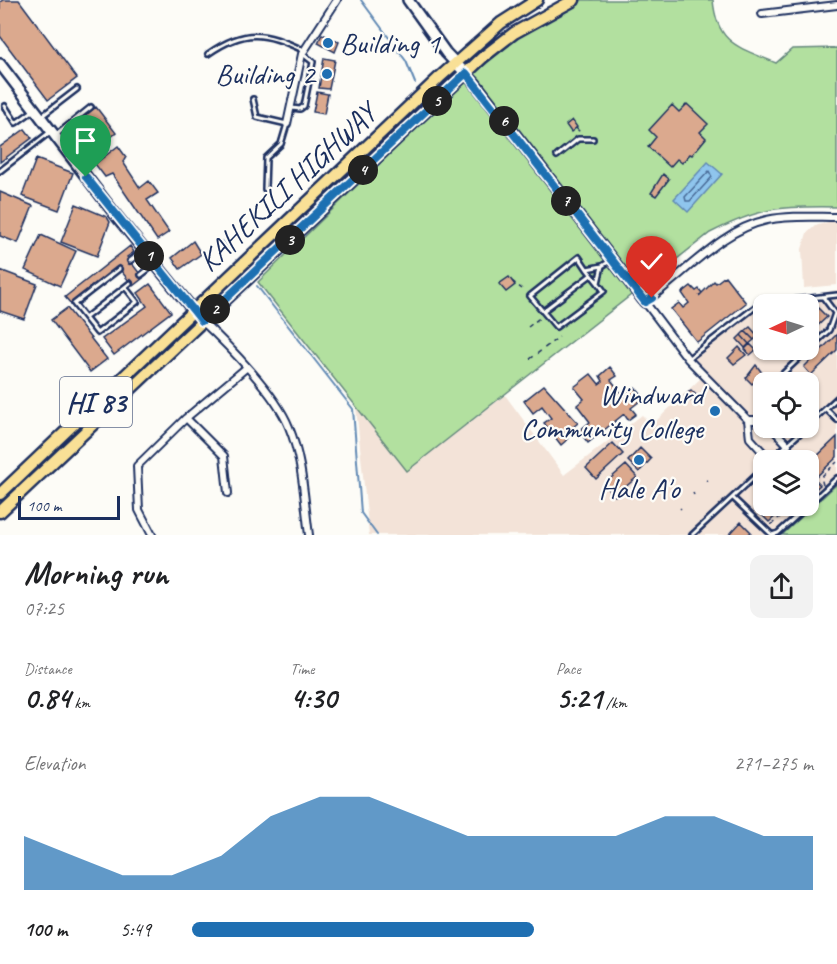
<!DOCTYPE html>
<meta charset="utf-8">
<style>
body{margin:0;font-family:Caveat,sans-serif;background:#f2f2f2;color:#202124;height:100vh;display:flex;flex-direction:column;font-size:22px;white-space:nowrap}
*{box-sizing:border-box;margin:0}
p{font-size:20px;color:#757577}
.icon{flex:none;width:33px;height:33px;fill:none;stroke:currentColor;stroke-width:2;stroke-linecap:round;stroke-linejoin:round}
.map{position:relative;height:535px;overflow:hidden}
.details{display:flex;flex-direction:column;background:#fff;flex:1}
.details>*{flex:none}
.needle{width:39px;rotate:266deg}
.buttons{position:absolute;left:753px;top:294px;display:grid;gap:12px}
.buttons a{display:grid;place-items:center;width:66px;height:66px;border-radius:12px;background:#fff;box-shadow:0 2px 4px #0004;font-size:30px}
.scale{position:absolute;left:18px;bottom:15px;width:102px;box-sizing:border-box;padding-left:6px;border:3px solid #1b2f5e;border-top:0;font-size:16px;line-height:21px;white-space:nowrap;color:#1b2f5e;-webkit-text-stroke:4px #fdfcf7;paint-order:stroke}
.pin{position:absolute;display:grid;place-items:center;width:51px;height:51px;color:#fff;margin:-62px -26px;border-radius:50% 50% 50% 0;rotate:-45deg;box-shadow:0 0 6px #0007}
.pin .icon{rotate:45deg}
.km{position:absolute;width:30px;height:30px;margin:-15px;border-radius:50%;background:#222;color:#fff;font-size:16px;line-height:30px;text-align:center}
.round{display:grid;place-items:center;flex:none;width:63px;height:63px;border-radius:12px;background:#f2f2f2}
.headline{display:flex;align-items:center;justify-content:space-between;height:102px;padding:0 24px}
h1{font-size:33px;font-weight:800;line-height:45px}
.figures{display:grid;grid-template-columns:repeat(3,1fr);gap:9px;height:102px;padding:6px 24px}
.figures div{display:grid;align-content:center}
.figures b{font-size:30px;font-weight:800}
.figures small{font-size:16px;font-weight:400}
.figures p{font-size:16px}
.chart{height:168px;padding:12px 24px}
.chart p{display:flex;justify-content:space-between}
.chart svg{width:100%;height:108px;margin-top:6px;fill:#1f6fb2;opacity:.7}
ul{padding:0 24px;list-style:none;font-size:20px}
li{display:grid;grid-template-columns:96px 72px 1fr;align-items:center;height:45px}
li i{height:15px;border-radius:8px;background:#1f6fb2}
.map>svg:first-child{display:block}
</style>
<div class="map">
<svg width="837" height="535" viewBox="0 0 837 535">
<rect width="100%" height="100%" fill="#fdfcf7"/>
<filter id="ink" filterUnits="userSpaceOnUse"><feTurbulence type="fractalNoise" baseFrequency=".0167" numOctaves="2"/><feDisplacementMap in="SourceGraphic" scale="12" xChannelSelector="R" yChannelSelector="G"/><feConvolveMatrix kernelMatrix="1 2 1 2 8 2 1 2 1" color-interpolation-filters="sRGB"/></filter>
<g filter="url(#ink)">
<path fill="#f3e3d8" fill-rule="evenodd" d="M831 221H837V285L804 288 802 249 807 233 815 226Z
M837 290V535H369L356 407 407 471 505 395 564 475 642 415 652 425 703 376 693 355 759 304ZM764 304H808V350H764ZM764 382H808V428H764ZM764 460H808V506H764Z"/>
<path fill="#b2e09f" stroke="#66887e" stroke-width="1.5" d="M580 0H713C717 45 739 47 776 63L792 49 837 48V207C781 206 760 207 710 233L407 471 258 282 458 87 523 33Z
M837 484V535H782Z"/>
<path fill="#8fc5ed" stroke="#6189b4" stroke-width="1.5" d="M708 162 722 174 688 212 674 199Z"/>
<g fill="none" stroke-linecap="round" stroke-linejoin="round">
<path stroke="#496b97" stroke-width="1.5" d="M709 171 712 177 690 201H686L685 197Z"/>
<path stroke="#6189b4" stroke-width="2" d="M361 0 406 61 415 83
M222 241 232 253
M257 286 353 409 361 513 377 535"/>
</g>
<path fill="#dba98e" stroke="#1b2f5e" stroke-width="1.5" d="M3 0H19L77 78 48 100 0 36V2Z
M322 34 339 42 335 52 318 43Z
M324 58 335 60 329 89 319 88Z
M317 92 328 94 324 114 313 112Z
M687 104 708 124 700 132 706 138 692 155 690 154 682 163 677 159 670 167 648 147 656 137 649 130 672 105 679 112Z
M96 107 116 133 106 141 86 115Z
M572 120 577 127 571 132 566 125Z
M82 121 99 144 89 151 73 128Z
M25 129 32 138 0 162V147Z
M118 146 126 157 123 162 140 188 149 181 158 193 147 200 169 232 157 240 112 174 105 177 95 164Z
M36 159 73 173 59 210 22 196Z
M663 174 669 179 656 196 651 193Z
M0 192 33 206 18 243 0 236Z
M76 204 107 217 110 222 97 256 61 242Z
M41 235 76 251 60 286 25 270Z
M193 241 201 254 180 269 172 258Z
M130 246 134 252 127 257 143 278 133 286 118 267 71 304 65 297Z
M0 270 37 284 24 319 0 311Z
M725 276 746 303 697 342 671 309 679 303 683 308 689 303 682 293 691 286 696 291 699 289 702 293 699 296 714 281 716 283Z
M509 277 515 285 506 292 499 284Z
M150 284 171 312 114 355 102 339 147 306 138 293Z
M67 308 107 359 90 372 51 320Z
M818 308 827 317 812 331 808 327V317Z
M750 327 758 336 754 340 745 331Z
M745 331 754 340 749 344 741 335Z
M837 334V350L811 375 804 367Z
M741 335 749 344 745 348 737 339Z
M750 344 756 350 750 355 745 349Z
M739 347 746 355 734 364 728 358Z
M756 365 763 374 752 384 746 378Z
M610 367 617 376 611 380 624 396 635 387 644 398 631 408 636 414 628 420 624 414 588 443 579 431 590 422 577 405 584 399 574 387 591 374 599 384 603 381 600 376Z
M544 385 578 423 564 434 568 439 561 445 544 423 551 418 542 406 533 413 524 401Z
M691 390 696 395 690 401 685 396Z
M837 437V457L814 479 820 485 812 492 808 489V460H799L803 456 806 460 812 454 815 458Z
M613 443 623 454 596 479 586 468Z
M640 448 651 459 639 472 628 461Z
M626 465 637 477 615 496 604 484Z
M764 506H787L769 522 758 511Z
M741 522 751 532 748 535H729Z"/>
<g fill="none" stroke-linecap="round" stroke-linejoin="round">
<defs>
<path id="lane" d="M208 54C245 28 264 32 303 50
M253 99 257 117 287 124 281 144 266 158 265 189
M5 106 16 123 34 110
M292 108 300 109 304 106 313 62 304 55
M42 116 77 89
M56 135 91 107
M557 156 578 139H593
M0 171 50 132
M130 261 143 251
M602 266 598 283 604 291 556 327 530 296 579 257 587 269 602 266 610 261
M119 269 74 304 97 333 137 302 125 287
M587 269 598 283
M141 275 154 265
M543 311 591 275
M85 318 130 283
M689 358 759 304 837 295
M774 382 829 330 835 313 823 297
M761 395 764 393
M826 409 837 420
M808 425 837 398
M771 459 806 428
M733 498 772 535 778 533 808 506
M808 505 837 478
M692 535 764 468"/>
<path id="street" d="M762 14 837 5
M287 124 302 54 337 0
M202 321C229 346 276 394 289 427 303 461 304 499 309 535
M186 418 224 456 228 493
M748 420H764
M772 428 788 445
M770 460 750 438 748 420 688 359 645 302C684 275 720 230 767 220 790 215 814 217 837 217
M152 535 139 510 137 466 186 418 246 368"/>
<path id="secondary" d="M408 0 446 53 475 83 645 302
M0 64 118 218 202 321"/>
<path id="primary" d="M0 494 440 77 501 23 537 0
M0 512 483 57 514 33 574 0"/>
</defs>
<use href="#lane" stroke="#1b2f5e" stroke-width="8"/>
<use href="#street" stroke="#1b2f5e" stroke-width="10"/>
<use href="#secondary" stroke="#1b2f5e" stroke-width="14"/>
<use href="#primary" stroke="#1b2f5e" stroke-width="15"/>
<path stroke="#1b2f5e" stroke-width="1.5" stroke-dasharray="4.5 4.5" stroke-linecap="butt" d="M576 128 582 134
M512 281 522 289
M528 327 542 316
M530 359 559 337
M706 480 708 481
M823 485 821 477 837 462
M693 493 694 495
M680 508 681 509
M771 525 792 506"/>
<use href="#lane" stroke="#fdfcf7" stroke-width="3"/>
<use href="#street" stroke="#fdfcf7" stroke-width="6"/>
<use href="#secondary" stroke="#fdfcf7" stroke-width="9"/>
<use href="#primary" stroke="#f9e096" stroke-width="10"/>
</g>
</g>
<g fill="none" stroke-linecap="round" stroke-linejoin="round" filter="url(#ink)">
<defs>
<path id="route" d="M86 177 202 321 466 73 645 302 652 298"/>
</defs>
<use href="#route" stroke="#fff" stroke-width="12"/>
<use href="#route" stroke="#1f6fb2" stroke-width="8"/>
</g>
<g fill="#1f6fb2" stroke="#fdfcf7" stroke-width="2">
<circle cx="328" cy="43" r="6"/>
<circle cx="327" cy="74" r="6"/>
<circle cx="715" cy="411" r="6"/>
<circle cx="639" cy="460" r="6"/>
</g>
<g text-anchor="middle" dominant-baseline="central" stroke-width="4.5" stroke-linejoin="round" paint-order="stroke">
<rect fill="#fdfcf7" stroke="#5f6c8c" stroke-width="1.5" x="60" y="377" width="72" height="50" rx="4.5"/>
<g font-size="28" font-weight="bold" fill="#1b2f5e">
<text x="96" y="402">HI 83</text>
</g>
<g font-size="30" fill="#1b2f5e" stroke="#fdfcf7" text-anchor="end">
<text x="340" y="43" text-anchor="start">Building 1</text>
<text x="315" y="74">Building 2</text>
<text x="703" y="394">Windward<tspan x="703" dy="34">Community College</tspan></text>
<text x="639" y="488" text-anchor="middle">Hale A'o</text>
</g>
<g font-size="30" fill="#1b2f5e" stroke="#fdfcf7">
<text transform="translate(287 187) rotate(-43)">KAHEKILI HIGHWAY</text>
</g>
</g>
</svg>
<div class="buttons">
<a><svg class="needle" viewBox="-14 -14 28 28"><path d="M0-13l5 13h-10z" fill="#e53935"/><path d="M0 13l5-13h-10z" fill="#757577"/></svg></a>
<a><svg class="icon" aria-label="locate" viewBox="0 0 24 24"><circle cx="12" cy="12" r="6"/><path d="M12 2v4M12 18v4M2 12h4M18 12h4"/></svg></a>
<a><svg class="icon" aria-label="layers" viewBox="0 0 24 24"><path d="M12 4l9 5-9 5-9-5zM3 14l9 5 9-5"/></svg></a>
</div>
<div class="scale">100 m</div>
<div class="pin" style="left:86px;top:177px;background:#1e9e55"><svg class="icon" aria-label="arrive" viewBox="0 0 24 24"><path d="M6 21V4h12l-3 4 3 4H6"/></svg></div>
<div class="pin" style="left:652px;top:298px;background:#d93025"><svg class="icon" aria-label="check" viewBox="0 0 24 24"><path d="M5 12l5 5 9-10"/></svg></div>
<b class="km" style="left:149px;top:256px">1</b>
<b class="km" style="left:215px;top:309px">2</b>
<b class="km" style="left:290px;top:240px">3</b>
<b class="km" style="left:363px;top:170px">4</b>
<b class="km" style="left:437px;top:101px">5</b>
<b class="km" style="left:504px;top:121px">6</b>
<b class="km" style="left:566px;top:201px">7</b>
</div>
<section class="details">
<div class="headline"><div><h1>Morning run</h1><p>07:25</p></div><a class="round"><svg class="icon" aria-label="share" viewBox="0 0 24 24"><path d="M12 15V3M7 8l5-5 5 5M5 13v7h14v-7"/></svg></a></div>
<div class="figures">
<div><p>Distance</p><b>0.84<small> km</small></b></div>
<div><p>Time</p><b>4:30</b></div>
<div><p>Pace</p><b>5:21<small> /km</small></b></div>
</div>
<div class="chart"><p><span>Elevation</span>271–275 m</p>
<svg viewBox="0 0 160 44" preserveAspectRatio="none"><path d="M0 44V22L10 30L20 38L30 38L40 30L50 14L60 6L70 6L80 14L90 22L100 22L110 22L120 22L130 14L140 14L150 22L160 22V44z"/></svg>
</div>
<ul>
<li><b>100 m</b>5:49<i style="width:55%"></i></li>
</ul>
</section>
